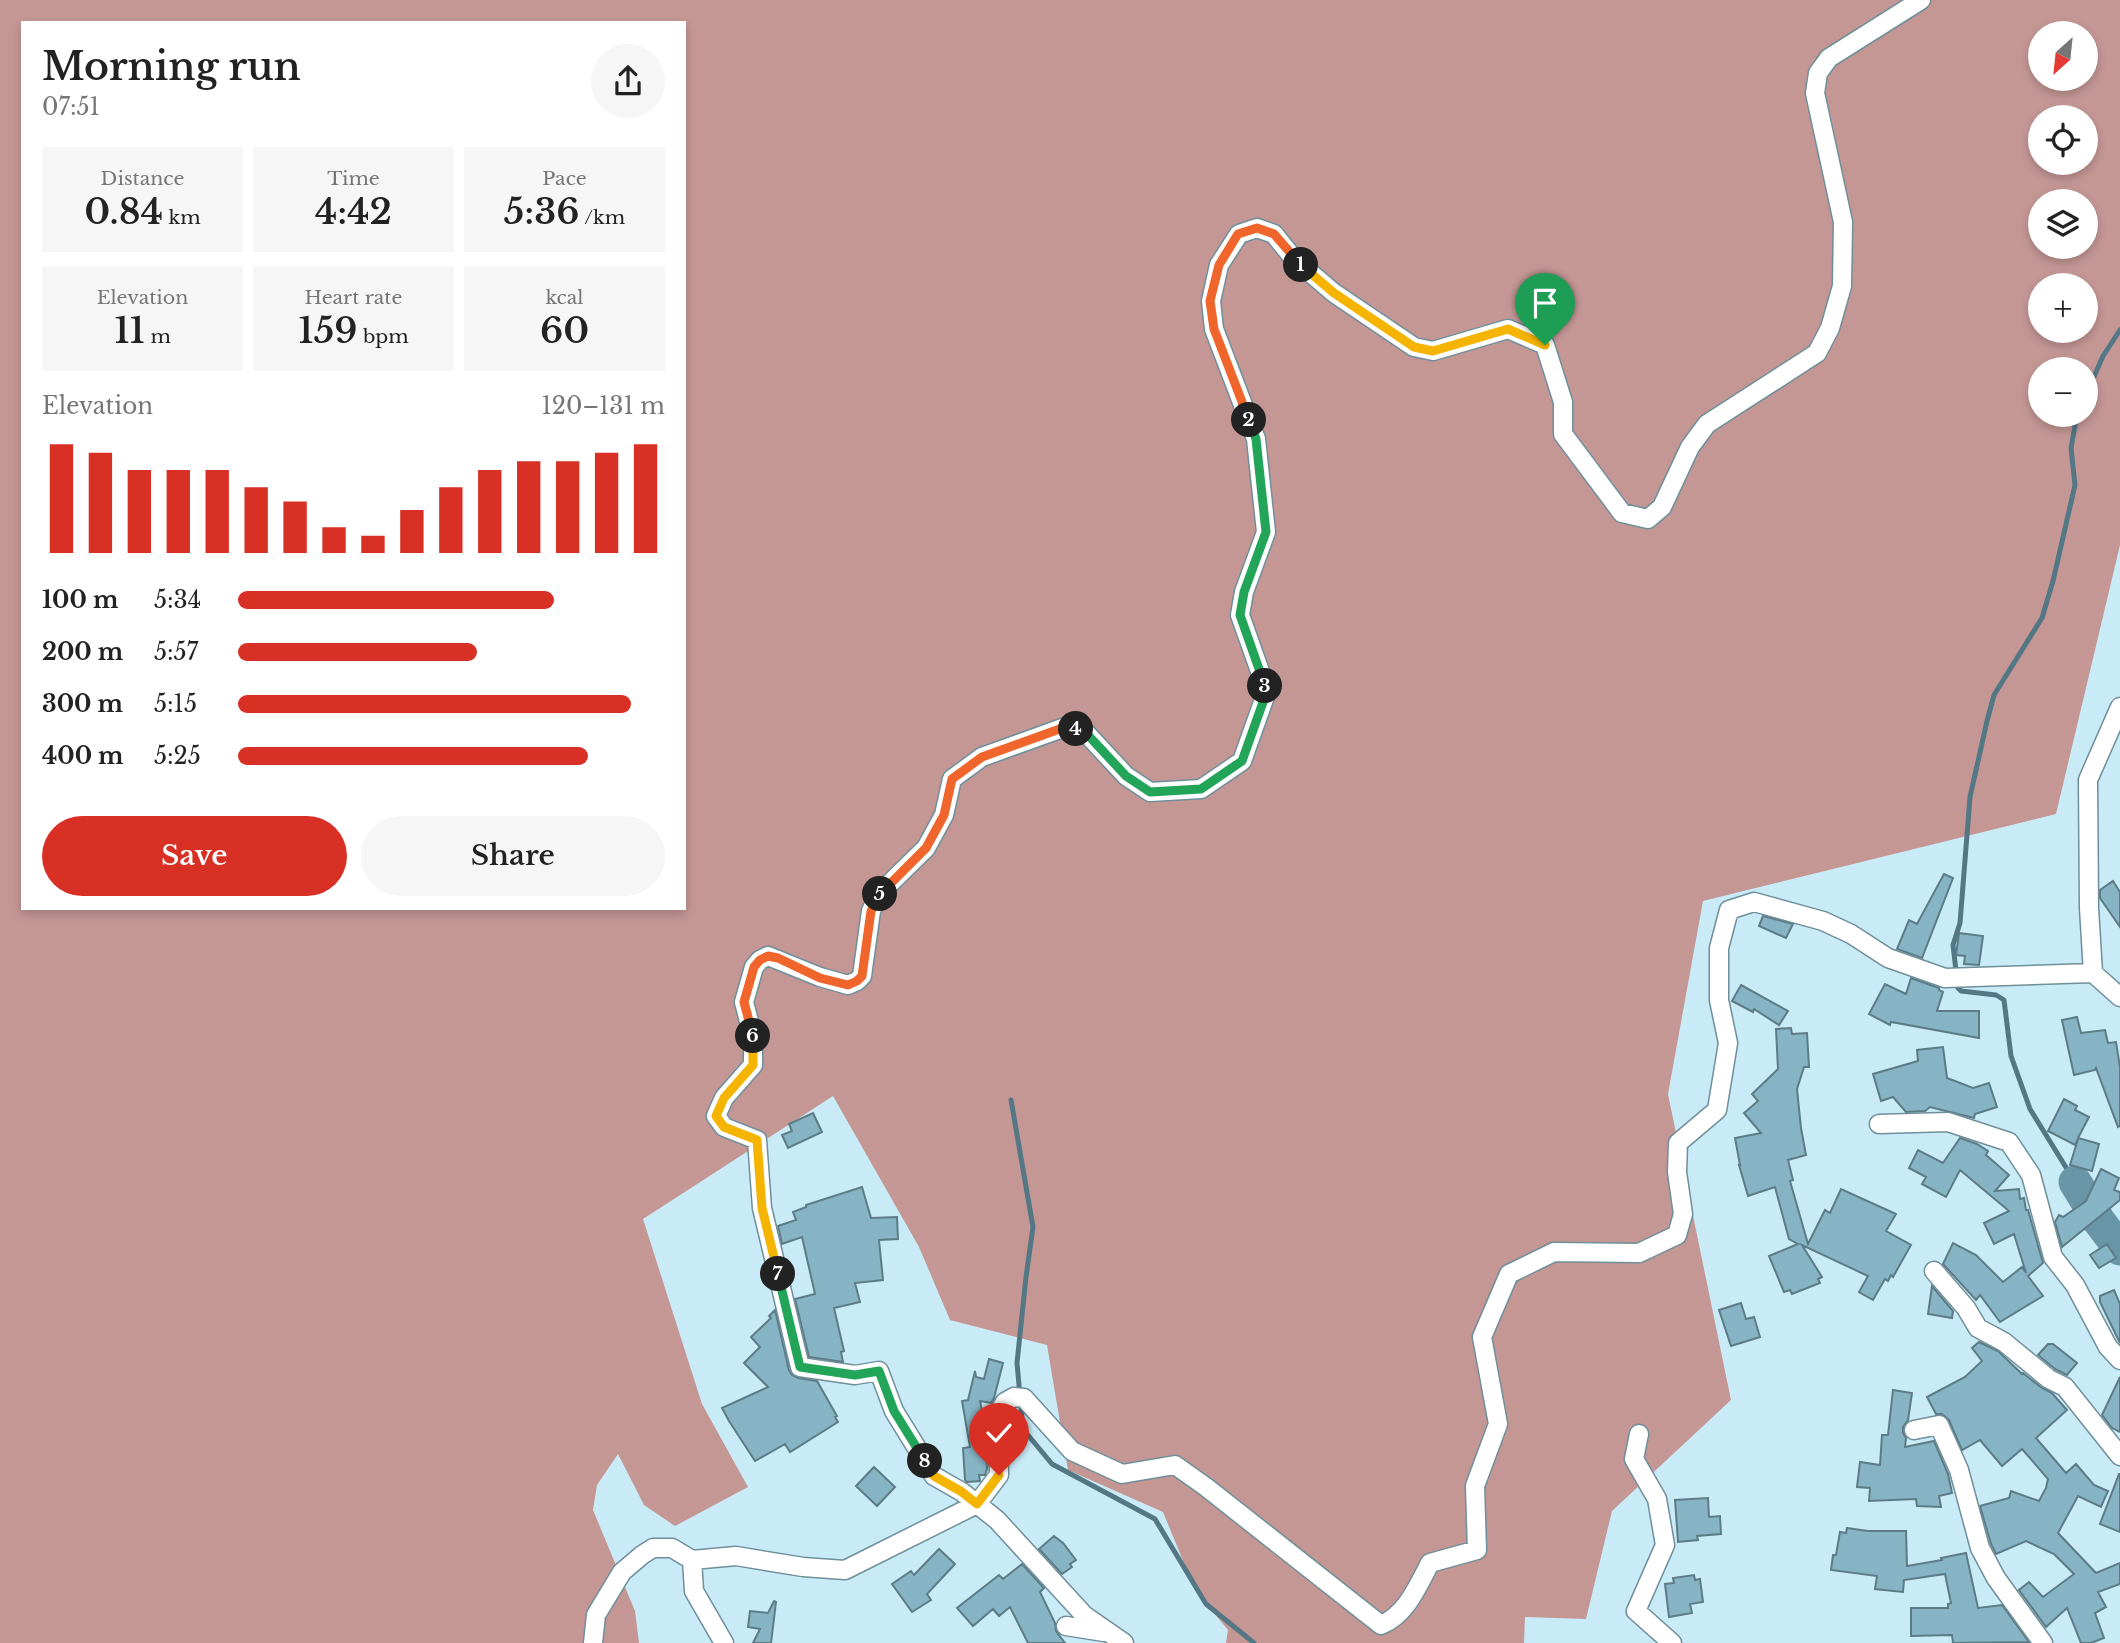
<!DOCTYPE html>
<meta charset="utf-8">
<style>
body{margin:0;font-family:"Libre Baskerville",serif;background:#f6f6f6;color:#222;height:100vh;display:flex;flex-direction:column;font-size:26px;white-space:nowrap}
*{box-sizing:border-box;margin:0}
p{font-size:23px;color:#767676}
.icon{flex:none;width:38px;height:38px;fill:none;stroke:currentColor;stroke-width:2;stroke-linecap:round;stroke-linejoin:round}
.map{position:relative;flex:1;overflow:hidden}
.panel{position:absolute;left:21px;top:21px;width:665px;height:889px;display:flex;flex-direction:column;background:#fff;border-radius:0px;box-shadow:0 4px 10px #0003}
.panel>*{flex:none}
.needle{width:46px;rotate:207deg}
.controls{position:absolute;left:2028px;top:21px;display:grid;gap:14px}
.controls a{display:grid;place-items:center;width:70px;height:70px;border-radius:50%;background:#fff;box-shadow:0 4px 10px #0003;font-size:35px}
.pin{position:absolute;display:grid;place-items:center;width:60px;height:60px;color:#fff;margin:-72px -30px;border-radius:50% 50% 50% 0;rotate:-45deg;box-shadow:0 0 7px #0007}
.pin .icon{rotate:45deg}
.km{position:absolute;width:35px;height:35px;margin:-18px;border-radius:50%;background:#222;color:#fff;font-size:19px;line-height:35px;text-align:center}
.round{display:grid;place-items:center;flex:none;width:74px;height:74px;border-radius:37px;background:#f6f6f6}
.head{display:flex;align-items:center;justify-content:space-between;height:119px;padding:0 21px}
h1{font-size:38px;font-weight:600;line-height:52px}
.stats{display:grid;grid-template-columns:repeat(3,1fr);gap:10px;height:119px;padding:7px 21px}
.stats div{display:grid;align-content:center;border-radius:0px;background:#f6f6f6;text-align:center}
.stats b{font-size:35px;font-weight:600}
.stats small{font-size:19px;font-weight:400}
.stats p{font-size:19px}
.chart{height:196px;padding:14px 21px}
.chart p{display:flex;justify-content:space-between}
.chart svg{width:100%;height:126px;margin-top:7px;stroke:#d93025;stroke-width:6}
.action{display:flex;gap:14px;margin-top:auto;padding:14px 21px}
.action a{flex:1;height:80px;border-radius:42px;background:#d93025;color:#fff;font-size:28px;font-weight:600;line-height:80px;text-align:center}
.action a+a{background:#f6f6f6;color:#222}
ul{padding:0 21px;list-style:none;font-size:23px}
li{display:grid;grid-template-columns:112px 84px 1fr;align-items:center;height:52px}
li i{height:18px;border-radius:9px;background:#d93025}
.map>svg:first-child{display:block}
</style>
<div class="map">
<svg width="2120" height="1643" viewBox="0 0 2120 1643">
<rect width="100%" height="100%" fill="#c9ebf7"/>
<path fill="#c49795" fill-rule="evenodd" d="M0 0H2120V545L2056 814 1703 901 1668 1094 1731 1400 1612 1511 1586 1619 1525 1617 1524 1643H1226L1228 1630 1195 1590 1163 1512 1068 1470 1047 1345 950 1320 919 1247 833 1096 643 1219 702 1404 748 1487 675 1526 644 1505 618 1454 597 1485 593 1510 635 1611 639 1643H0ZM23 23H684V908H23ZM2040 33H2086V79H2040ZM2040 117H2086V163H2040ZM2040 201H2086V247H2040ZM2040 285H2086V331H2040ZM2040 369H2086V415H2040Z"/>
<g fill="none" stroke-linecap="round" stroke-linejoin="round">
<path stroke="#537784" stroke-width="5" d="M2086 395 2103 356 2120 330
M1011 1100 1033 1227 1026 1277 1017 1363 1023 1429 1052 1464 1155 1519 1206 1604 1254 1643
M2075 1182 2030 1109 2011 1056 2004 1000 1996 995 1961 991 1958 988 1953 945 1960 923 1970 797 1987 721 1994 695 2042 618 2053 581 2075 485 2071 448 2077 415"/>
<path stroke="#6996a6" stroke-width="33" d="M2075 1182 2099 1221 2120 1249"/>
</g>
<path fill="#86b4c4" stroke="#5c7b86" stroke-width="2" d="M1944 874 1953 878 1922 958 1897 949 1909 920 1917 924Z
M2113 881 2120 892V927L2100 898V890Z
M1763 916 1793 924 1786 938 1759 926Z
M1959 933 1983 936 1979 965 1964 964 1965 956 1956 955Z
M1911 978 1939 988V990L1943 992 1937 1011H1979V1038L1891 1022 1890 1025 1869 1014 1885 984 1906 994Z
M1741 985 1788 1011 1779 1025 1754 1009 1753 1012 1732 1001Z
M2077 1017 2081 1033 2105 1030 2108 1043 2116 1042 2120 1067V1126L2118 1127 2096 1068 2095 1070 2074 1075 2062 1020Z
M1791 1028 1792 1034 1807 1033 1809 1067H1804L1797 1089 1801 1128 1806 1155 1788 1160 1793 1180 1790 1181 1808 1244 1825 1210 1830 1213 1841 1189 1896 1214 1886 1231 1911 1245 1893 1277 1891 1275 1888 1281 1885 1279 1873 1300 1859 1292 1868 1276 1802 1245 1822 1277 1818 1279 1820 1283 1792 1294 1790 1290 1784 1292 1769 1256 1798 1244 1789 1239 1775 1187 1748 1196 1739 1165H1740L1735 1138 1761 1133 1744 1113 1758 1101 1752 1094 1778 1069 1776 1029Z
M1943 1047 1947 1078 1973 1088 1989 1083 1997 1107 1975 1114 1974 1118 1930 1107 1925 1111 1906 1112 1893 1097 1881 1101 1873 1074 1918 1061 1917 1050Z
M2064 1099 2077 1106 2075 1110 2089 1117 2078 1138 2099 1144 2092 1171 2070 1165 2078 1139 2075 1145 2048 1131Z
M813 1113 822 1132 788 1148 782 1135 792 1131 789 1124Z
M1960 1138 1977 1144 1988 1151 1986 1155 2009 1175 1995 1191 2019 1189 2020 1199 2024 1198 2026 1210H2028L2043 1263 2028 1276 2043 1296 2000 1322 1980 1295 1976 1300 1943 1264 1953 1243 1976 1255 2003 1282 2022 1267 2026 1273 2014 1234 1994 1244 1984 1223 2009 1211 1960 1170 1946 1197 1922 1184 1926 1177 1909 1168 1918 1150 1943 1163Z
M2101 1169 2119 1178 2114 1190 2120 1192V1200L2062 1247 2055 1222 2059 1215 2063 1217 2086 1201Z
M862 1187 871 1218 897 1217 898 1239 879 1240 883 1280 855 1283 860 1302 834 1308 844 1351 841 1352 843 1362 809 1357 795 1299 815 1294 802 1237 782 1244 778 1226 796 1220 793 1212 806 1207V1205Z
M2107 1244 2116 1258 2099 1268 2090 1255Z
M1932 1286 1953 1311 1952 1318 1928 1314Z
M2114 1290 2120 1304V1343L2100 1302V1296Z
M1741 1303 1746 1319 1754 1317 1760 1337 1731 1346 1719 1310Z
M775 1310 789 1370 792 1375 798 1378 817 1381 837 1416 835 1417 838 1422 790 1452 785 1444 755 1461 729 1421 722 1408 768 1387 744 1363 760 1347 751 1337 771 1318 769 1316Z
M1979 1342 1998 1351 2022 1374 2023 1373 2042 1388 2052 1393 2067 1410 2036 1438 2066 1473 2076 1464 2094 1485 2108 1491 2101 1507 2078 1496 2058 1533 2096 1573 2120 1563V1584L2098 1592 2106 1607 2095 1613 2104 1638 2091 1643H2081L2067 1608 2046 1627 2019 1590 2029 1582 2043 1597 2074 1574 2054 1554 2026 1541 1996 1554 1991 1544 1980 1506 2009 1498 2011 1491 2039 1501 2046 1488 2048 1479 2022 1449 2002 1466 1980 1440 1962 1450 1949 1420 1942 1414H1936L1927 1397 1965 1377 1982 1361 1972 1348Z
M2048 1344H2053L2077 1363 2067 1375 2055 1369 2038 1355Z
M989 1359 1003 1363 994 1398 991 1403 980 1401 986 1430 987 1469 985 1475H979L980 1481 967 1482 965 1480 963 1448 970 1447 962 1401 968 1400 975 1371 976 1377 984 1379Z
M2120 1377V1432L2112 1428 2102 1415Z
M1893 1390 1912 1393 1908 1420 1903 1427V1433L1906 1438 1905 1447 1934 1441 1948 1474 1952 1493 1939 1496 1941 1507 1917 1506 1916 1499 1869 1501 1870 1488 1857 1487 1860 1462 1880 1465 1882 1435H1888Z
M874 1467 895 1487 877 1506 856 1486Z
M2119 1474H2120V1532L2100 1524Z
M1708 1498 1709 1517 1720 1516 1721 1534 1697 1536 1698 1540 1678 1542 1675 1500Z
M1847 1528 1868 1531H1906L1907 1566 1942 1560 1941 1558 1966 1553 1978 1608 2002 1605 2029 1642 1953 1643 1952 1635 1911 1636V1608H1948V1604L1951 1603 1945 1574 1904 1580 1903 1592 1875 1589 1877 1576 1831 1570 1833 1555H1836L1840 1532 1846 1533Z
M1054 1536 1063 1543 1076 1560 1070 1564 1072 1567 1062 1574 1039 1549Z
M939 1549 955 1564 927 1594 931 1600 912 1612 892 1584 911 1571 914 1575Z
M1022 1564 1044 1588 1040 1592 1055 1623 1056 1631 1065 1643H1028L1010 1607 999 1616 993 1609 973 1626 957 1608 999 1575 1003 1579Z
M1694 1575 1695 1580 1700 1579 1703 1602 1690 1604 1692 1613 1669 1617 1665 1584 1674 1583 1673 1578Z
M774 1601 776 1602 771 1643H753L760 1629 748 1627 750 1611 768 1613Z"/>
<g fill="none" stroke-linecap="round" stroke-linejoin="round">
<defs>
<path id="street" d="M2120 707 2088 780 2089 908 2093 973 2120 997
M1879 1124 1948 1122 2009 1142 2031 1175 2053 1257 2075 1285 2108 1347 2120 1360
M1934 1271 1966 1308 1978 1328 2004 1342 2049 1379 2065 1387 2120 1456
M1914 1430 1939 1425 1959 1470 1980 1548 1996 1578 2043 1643
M1639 1434 1634 1459 1657 1499 1665 1545 1636 1611 1672 1643
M692 1560 694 1591 724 1643
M1066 1626 1104 1632
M593 1643 596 1615 622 1572 642 1555 653 1548H672L692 1560 736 1556 803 1567 845 1570 977 1504 999 1475 998 1413 1005 1402 1014 1397 1024 1398 1072 1451 1122 1474 1175 1465 1206 1487 1381 1625C1406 1615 1418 1586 1430 1563L1477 1550 1475 1486 1498 1424 1482 1337 1509 1274 1554 1252 1639 1253 1677 1235 1683 1214 1677 1172 1678 1143 1717 1110 1728 1043 1719 1000V948L1729 910 1754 902 1823 921 1851 934 1888 958 1945 978 2093 973
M1124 1643 1085 1616 997 1520 962 1492 934 1476 894 1411 879 1371 855 1375 800 1367 762 1208 757 1140 724 1127 716 1116 724 1098 753 1065V1037L744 1002 754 967 760 960 768 956 820 977 848 985 857 981 862 976 871 911 878 895 926 848 944 815 952 779 982 757 1068 726 1087 734 1126 776 1150 792 1201 789 1242 761 1267 691 1240 615 1244 592 1266 532 1256 439 1214 329 1211 301 1219 265 1239 234 1257 228 1274 234 1294 259 1334 293 1414 347 1433 351 1508 329 1545 345 1563 402V434L1622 513 1648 519 1662 507 1690 447 1707 424 1817 353 1830 328 1842 286 1843 222 1815 93 1818 73 1829 58 1921 0"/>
</defs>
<use href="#street" stroke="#6f8f9a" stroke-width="21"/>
<use href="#street" stroke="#fff" stroke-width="18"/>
</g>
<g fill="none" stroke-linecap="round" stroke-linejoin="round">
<defs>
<path id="split-1" d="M1301 265 1334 293 1414 347 1433 351 1508 329 1545 345"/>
<path id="split-2" d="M1249 420 1214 329 1210 301 1219 265 1238 234 1257 228 1274 234 1301 265"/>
<path id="split-3" d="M1249 420 1256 439 1266 532 1244 592 1240 615 1265 686"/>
<path id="split-4" d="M1076 729 1087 734 1126 776 1150 792 1201 789 1242 761 1267 691 1265 686"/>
<path id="split-5" d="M880 894 926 848 944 815 952 779 982 757 1068 726 1076 729"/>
<path id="split-6" d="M753 1036 744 1002 754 967 760 960 768 956 778 958 820 978 848 985 857 981 862 976 871 911 880 894"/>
<path id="split-7" d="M753 1036V1065L724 1098 716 1116 724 1127 757 1140 762 1208 778 1274"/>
<path id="split-8" d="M778 1274 800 1367 855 1375 879 1371 894 1411 925 1461"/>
<path id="split-9" d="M925 1461 934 1476 962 1492 977 1504 999 1475"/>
</defs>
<use href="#split-1" stroke="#fff" stroke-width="14"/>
<use href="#split-2" stroke="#fff" stroke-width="14"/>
<use href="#split-3" stroke="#fff" stroke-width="14"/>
<use href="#split-4" stroke="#fff" stroke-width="14"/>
<use href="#split-5" stroke="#fff" stroke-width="14"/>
<use href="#split-6" stroke="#fff" stroke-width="14"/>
<use href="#split-7" stroke="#fff" stroke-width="14"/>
<use href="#split-8" stroke="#fff" stroke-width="14"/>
<use href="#split-9" stroke="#fff" stroke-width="14"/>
<use href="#split-1" stroke="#f5b400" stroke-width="9"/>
<use href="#split-2" stroke="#f0652b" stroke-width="9"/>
<use href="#split-3" stroke="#22a559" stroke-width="9"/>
<use href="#split-4" stroke="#22a559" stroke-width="9"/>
<use href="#split-5" stroke="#f0652b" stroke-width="9"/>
<use href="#split-6" stroke="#f0652b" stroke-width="9"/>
<use href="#split-7" stroke="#f5b400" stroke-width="9"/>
<use href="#split-8" stroke="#22a559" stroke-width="9"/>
<use href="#split-9" stroke="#f5b400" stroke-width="9"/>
</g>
</svg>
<div class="controls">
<a><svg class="needle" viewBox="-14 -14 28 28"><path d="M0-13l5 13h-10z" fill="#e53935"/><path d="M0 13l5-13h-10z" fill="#767676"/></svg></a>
<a><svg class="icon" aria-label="locate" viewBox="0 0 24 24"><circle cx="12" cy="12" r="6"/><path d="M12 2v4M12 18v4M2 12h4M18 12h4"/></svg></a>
<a><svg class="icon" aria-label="layers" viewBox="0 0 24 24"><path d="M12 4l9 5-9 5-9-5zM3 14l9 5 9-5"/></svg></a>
<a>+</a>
<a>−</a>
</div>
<div class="pin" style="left:1545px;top:345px;background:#1e9e55"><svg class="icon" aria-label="arrive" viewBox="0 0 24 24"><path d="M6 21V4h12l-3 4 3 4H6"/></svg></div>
<div class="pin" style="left:999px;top:1475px;background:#d93025"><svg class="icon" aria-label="check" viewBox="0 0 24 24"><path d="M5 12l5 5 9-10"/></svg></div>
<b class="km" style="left:1301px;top:265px">1</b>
<b class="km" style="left:1249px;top:420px">2</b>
<b class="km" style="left:1265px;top:686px">3</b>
<b class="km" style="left:1076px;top:729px">4</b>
<b class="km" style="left:880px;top:894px">5</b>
<b class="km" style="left:753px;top:1036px">6</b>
<b class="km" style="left:778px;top:1274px">7</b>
<b class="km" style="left:925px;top:1461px">8</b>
<section class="panel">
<div class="head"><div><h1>Morning run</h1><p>07:51</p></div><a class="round"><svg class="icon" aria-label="share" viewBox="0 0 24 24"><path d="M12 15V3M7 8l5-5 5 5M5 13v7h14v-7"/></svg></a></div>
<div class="stats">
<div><p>Distance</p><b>0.84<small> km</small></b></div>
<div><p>Time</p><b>4:42</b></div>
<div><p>Pace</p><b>5:36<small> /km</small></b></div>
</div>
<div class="stats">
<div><p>Elevation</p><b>11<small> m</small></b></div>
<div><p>Heart rate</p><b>159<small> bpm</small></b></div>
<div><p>kcal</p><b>60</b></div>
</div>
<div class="chart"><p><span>Elevation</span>120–131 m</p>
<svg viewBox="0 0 160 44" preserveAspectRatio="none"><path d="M5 44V6M15 44V9M25 44V15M35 44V15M45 44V15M55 44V21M65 44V26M75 44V35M85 44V38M95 44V29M105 44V21M115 44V15M125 44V12M135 44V12M145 44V9M155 44V6"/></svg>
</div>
<ul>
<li><b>100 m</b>5:34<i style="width:74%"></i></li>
<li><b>200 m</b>5:57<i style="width:56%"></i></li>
<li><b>300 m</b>5:15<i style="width:92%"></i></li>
<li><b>400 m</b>5:25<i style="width:82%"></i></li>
</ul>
<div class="action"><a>Save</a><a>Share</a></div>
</section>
</div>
